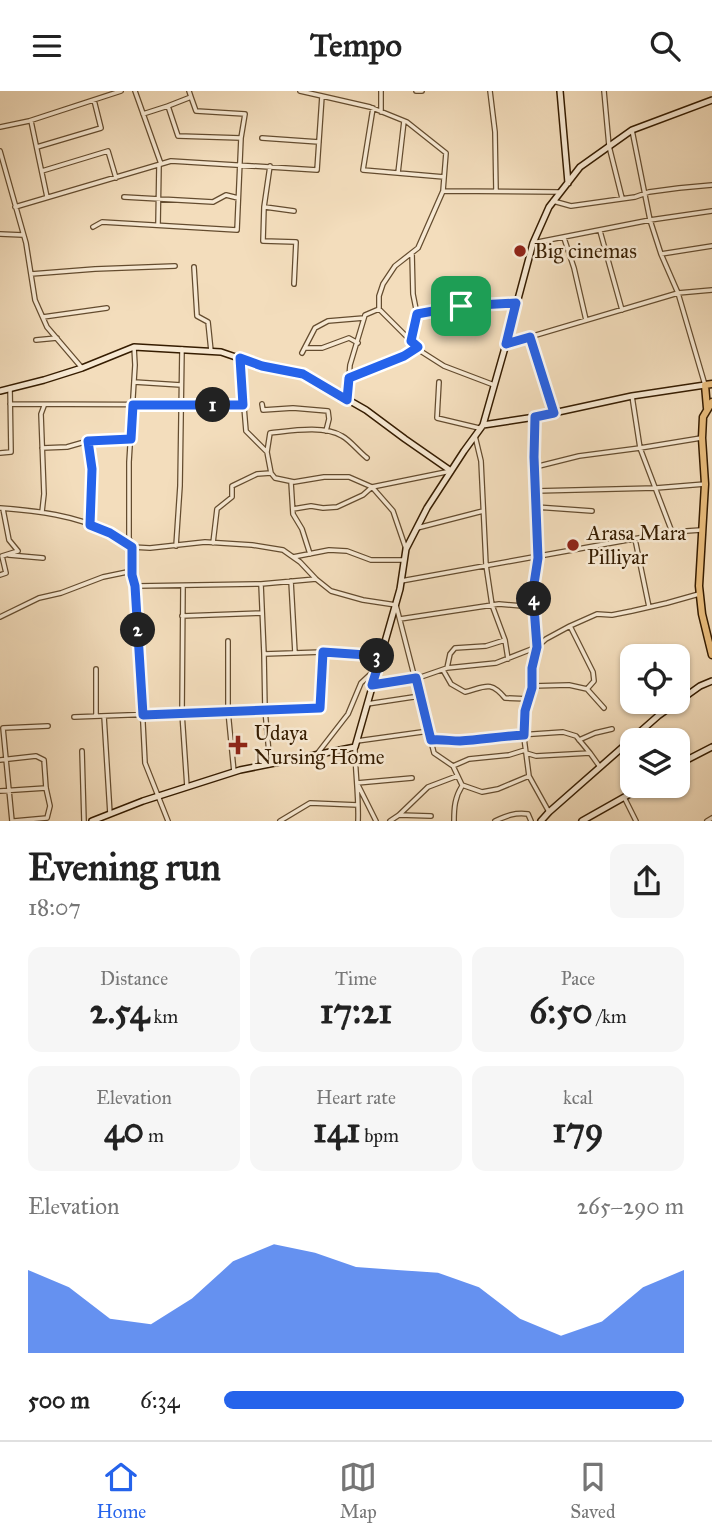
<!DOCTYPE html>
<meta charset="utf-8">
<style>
body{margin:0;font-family:"IM FELL Great Primer",serif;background:#f6f6f6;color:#222;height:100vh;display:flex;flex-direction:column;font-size:26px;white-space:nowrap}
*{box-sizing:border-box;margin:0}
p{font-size:23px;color:#767676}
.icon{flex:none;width:38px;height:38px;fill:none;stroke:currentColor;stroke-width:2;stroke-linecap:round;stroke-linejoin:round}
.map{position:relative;height:730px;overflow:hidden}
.sheet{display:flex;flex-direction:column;background:#fff;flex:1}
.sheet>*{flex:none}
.tools{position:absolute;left:620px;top:553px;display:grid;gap:14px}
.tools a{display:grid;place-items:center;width:70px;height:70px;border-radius:14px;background:#fff;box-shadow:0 2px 5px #0004;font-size:35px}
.pin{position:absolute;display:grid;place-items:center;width:60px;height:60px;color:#fff;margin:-30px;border-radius:14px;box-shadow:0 4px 10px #0006}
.km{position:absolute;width:35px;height:35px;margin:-18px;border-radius:50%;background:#222;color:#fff;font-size:19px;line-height:35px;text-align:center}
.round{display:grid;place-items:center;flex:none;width:74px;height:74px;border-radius:14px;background:#f6f6f6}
.overview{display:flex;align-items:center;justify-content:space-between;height:119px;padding:0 28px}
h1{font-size:38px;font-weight:700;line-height:52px}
.stats{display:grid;grid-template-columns:repeat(3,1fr);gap:10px;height:119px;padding:7px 28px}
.stats div{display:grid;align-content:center;border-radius:14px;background:#f6f6f6;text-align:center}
.stats b{font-size:35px;font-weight:700}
.stats small{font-size:19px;font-weight:400}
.stats p{font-size:19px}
.chart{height:196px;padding:14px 28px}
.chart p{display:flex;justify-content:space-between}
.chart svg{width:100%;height:126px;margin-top:7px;fill:#2563eb;opacity:.7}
ul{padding:0 28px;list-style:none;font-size:23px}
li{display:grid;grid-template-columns:112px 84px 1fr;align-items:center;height:52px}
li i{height:18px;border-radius:9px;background:#2563eb}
header{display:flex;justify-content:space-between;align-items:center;height:91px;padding:0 28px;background:#fff;font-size:32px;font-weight:700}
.dock{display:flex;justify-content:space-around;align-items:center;height:98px;border-top:2px solid #e0e0e0;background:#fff;font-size:19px;color:#767676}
.dock a{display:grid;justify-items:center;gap:4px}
.dock .selected{color:#2563eb}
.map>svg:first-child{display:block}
</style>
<header><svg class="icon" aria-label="menu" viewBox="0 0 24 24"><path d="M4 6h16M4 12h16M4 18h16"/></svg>Tempo<svg class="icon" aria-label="search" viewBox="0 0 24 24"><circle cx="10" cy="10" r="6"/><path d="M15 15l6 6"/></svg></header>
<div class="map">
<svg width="712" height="730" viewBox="0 0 712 730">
<rect width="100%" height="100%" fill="#f3ddbc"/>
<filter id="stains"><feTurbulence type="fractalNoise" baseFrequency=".00286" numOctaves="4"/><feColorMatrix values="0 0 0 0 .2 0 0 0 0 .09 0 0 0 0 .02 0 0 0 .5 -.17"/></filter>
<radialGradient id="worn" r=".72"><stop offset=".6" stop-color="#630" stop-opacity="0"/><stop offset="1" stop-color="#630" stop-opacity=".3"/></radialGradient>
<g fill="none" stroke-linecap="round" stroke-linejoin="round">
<defs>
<path id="street" d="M135 0 161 73
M300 0 322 5
M381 0V21
M416 0H422
M490 0 495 41 496 100
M604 0 609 55 622 107
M191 6 196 20 245 23 241 47
M373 17 363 79 444 86
M143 23 168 15
M31 30 47 106
M0 36 29 30 121 0
M632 39 650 129 661 163 678 202 705 294
M262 47 319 51
M37 56 101 37 94 9
M0 60 26 152 35 209 47 236 82 277
M270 75 264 116 263 150 296 151 294 193
M42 80 108 60 116 87
M398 82 404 30
M124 106 213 111 226 104 238 107
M553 110 571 115 635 106 649 101 679 97 712 94
M15 116 171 70 317 79 322 5 370 16 407 31 446 62 443 100 559 101
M265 116 294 120
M158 134 159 74
M93 136 102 131 237 139 241 47 178 45 168 15 191 6 189 0
M600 140 622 219
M0 143 23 144
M564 147 574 177 586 229
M533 152 650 129 712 120
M412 162 413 203 417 223
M661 163 712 155
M194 176 197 225 208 231 211 260
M31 183 95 178 175 175
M379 218V205L383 193 395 175 418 157 443 100
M43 226 107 217
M529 246 554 321
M36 249 57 247
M411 250 417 223 461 215 516 212
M506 253 678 202 712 199
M305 257H322L349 247 358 252
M302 262 315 237 328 230 364 227
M240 268 246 340 267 361 271 382
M349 287 405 265 417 257
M134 291 181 294
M439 291 437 327 479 337
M632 305 640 357 672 441
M347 309 350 274 365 224 379 218 422 261 444 275 494 294
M10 313 243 314
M262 313 263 319 293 317 328 320 329 328 326 340
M535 326 534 366 539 467 534 493V516L537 556 532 577V597L525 620 523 639 529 685 549 721
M475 345 481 370 486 474 492 514 505 549 508 568
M88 350 92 378 90 434
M42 357 67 356 88 350 130 348
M267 361 270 342C290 340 324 334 342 345 350 349 359 361 367 367
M0 362 11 361 10 297
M535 376 579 365 640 357 701 347
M291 391 293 423 302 438 310 463
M535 400 656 397 705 393
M536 416 592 420
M0 417C38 420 74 424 109 441 117 445 124 451 132 456L129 447V371L135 274 134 256
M42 421 44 403 41 323 44 315
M417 437 483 420
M635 448 649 516
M213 452 217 418 232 406V395L257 383 271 382 275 387 294 391 324 386H349L372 396 363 404 337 416 323 417 311 415 293 418
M176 455 180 395 182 258
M406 458 393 420 372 396 451 380
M9 464 43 467
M293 466 329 459 347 460 371 469H404
M0 484 6 482 2 465 18 460 9 449 3 418
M291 490 295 562
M401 490 672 441 701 439
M261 493 316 488
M136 495 261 493 264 563 323 561
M183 495 182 622 187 696
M182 525 262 522
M0 526 39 507 61 502 103 486 132 480
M400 528 499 513 534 516
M570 535 593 581 594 590 587 598
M228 550V620L234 681
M264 563 265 619 270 673
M447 577 450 563 455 557 486 555 505 549
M96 578V625
M443 579 451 593 465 601C485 596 490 589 505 607L529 608
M372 594 418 587 447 577 496 572 537 556 546 548 570 535 597 523 612 524 632 520 667 512 699 503
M532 595 569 594 587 598 604 617
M367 613 420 605
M104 625 110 723
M74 626 320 617 323 561 381 565
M431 648 444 647 456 650 503 645 563 641 576 645 590 662
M579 649 595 642 612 638
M357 650 429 640
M355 656C355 681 359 705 358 730
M82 660 84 730
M526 662 536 665 590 662 600 676
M317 663 348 623 361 592 377 577
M0 669 36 665 44 669 46 697 50 715 47 727 14 730
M453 675 469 668 509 664 525 659
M0 700 46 697
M624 706 636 730
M399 724 431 725
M12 730 3 637 48 635
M168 730 145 672 136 495 132 484V456L150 457 205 451 252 454 283 459 300 471 316 488 331 500 363 509 396 514 434 662 453 675 462 694 482 701 498 698 529 685
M280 730 310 712 358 714
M376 730 357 692 412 687
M390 730 399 724 428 696 457 685
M454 730C454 716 455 706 462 695
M495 730C506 725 515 721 528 723L531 730
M707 730 712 727"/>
<path id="secondary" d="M560 0 568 92
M0 300 44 289 82 277 134 256 221 261 262 275 303 283 366 319 405 348 451 380
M483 334 506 253 533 152 549 116 580 76 632 39 712 9
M677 674 712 656
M92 730 143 710 240 679 355 656 400 498 406 458 427 417 464 360 483 334 535 326 632 305 705 294
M541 730 549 721 658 625 700 595 712 590
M582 730 644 695"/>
<path id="primary" d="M712 311 703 326 702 347 705 393 699 495 702 523 712 564
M707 317 705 294 712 293"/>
</defs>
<use href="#street" stroke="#644c2f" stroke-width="6"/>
<use href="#secondary" stroke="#351c00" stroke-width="8"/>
<use href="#primary" stroke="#351c00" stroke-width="9"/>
<use href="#street" stroke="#f7e9d3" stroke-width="3.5"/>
<use href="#secondary" stroke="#f7e9d3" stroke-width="5"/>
<use href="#primary" stroke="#eabe7e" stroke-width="6"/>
</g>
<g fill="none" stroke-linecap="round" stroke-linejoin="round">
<defs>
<path id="route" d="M516 212 506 253 530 246 554 322 535 326 534 366 538 467 534 493V516L537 556 532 577V597L525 620 524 644C502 645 481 649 460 650 450 650 442 648 431 649L416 587 372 594 381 565 323 561 320 617 143 624 135 495 132 484V456L110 442 90 434 92 378 88 350 131 348 133 314H243L240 267 262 275 303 283 347 309 349 287 404 265 418 256 411 250 417 223 461 215Z"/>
</defs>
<use href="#route" stroke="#fff" stroke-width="14"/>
<use href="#route" stroke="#2563eb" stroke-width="9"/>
</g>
<g fill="#8f2418" stroke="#f7e9d3" stroke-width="2.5">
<circle cx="520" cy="160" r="7"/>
<circle cx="573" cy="454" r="7"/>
<path d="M234.5 643.5h7v7h7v7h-7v7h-7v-7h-7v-7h7z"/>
</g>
<g text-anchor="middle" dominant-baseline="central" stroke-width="5" stroke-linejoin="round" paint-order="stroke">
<g font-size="21" fill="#351c00" stroke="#f7e9d3" text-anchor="start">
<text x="534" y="160">Big cinemas</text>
<text x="587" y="442">Arasa Mara<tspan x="587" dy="24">Pilliyar</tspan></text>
<text x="254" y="642">Udaya<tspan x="254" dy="24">Nursing Home</tspan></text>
</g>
</g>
<rect width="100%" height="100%" filter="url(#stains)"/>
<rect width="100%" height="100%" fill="url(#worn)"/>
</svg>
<div class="tools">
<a><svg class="icon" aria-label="locate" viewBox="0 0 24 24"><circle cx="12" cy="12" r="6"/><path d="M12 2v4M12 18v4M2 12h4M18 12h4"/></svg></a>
<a><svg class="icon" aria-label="layers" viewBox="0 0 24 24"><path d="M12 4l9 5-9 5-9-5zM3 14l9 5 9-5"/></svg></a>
</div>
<div class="pin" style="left:461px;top:215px;background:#1e9e55"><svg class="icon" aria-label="arrive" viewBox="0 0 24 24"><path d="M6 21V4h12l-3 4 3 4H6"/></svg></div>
<b class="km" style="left:213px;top:314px">1</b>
<b class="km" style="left:138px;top:539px">2</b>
<b class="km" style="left:377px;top:565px">3</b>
<b class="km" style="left:534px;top:508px">4</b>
</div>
<section class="sheet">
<div class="overview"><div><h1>Evening run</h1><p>18:07</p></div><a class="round"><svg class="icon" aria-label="share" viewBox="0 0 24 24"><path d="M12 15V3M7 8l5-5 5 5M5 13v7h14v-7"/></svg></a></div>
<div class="stats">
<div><p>Distance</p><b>2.54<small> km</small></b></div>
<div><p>Time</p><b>17:21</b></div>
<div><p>Pace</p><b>6:50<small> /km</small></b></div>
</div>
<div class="stats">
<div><p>Elevation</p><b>40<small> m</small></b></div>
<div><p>Heart rate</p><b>141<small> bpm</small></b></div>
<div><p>kcal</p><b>179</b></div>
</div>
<div class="chart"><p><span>Elevation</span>265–290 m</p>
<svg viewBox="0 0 160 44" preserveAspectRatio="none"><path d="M0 44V15L10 21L20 32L30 34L40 25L50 12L60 6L70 9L80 14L90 15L100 16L110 21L120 32L130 38L140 33L150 21L160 15V44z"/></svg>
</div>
<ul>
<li><b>500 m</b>6:34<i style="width:100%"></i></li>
</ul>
</section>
<nav class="dock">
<a class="selected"><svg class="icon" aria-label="home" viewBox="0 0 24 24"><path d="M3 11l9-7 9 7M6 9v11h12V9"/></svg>Home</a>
<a><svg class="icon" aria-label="map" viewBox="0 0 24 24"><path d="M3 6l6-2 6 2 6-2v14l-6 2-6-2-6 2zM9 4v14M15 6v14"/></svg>Map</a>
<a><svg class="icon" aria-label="saved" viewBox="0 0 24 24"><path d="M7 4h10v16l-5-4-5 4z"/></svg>Saved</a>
</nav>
